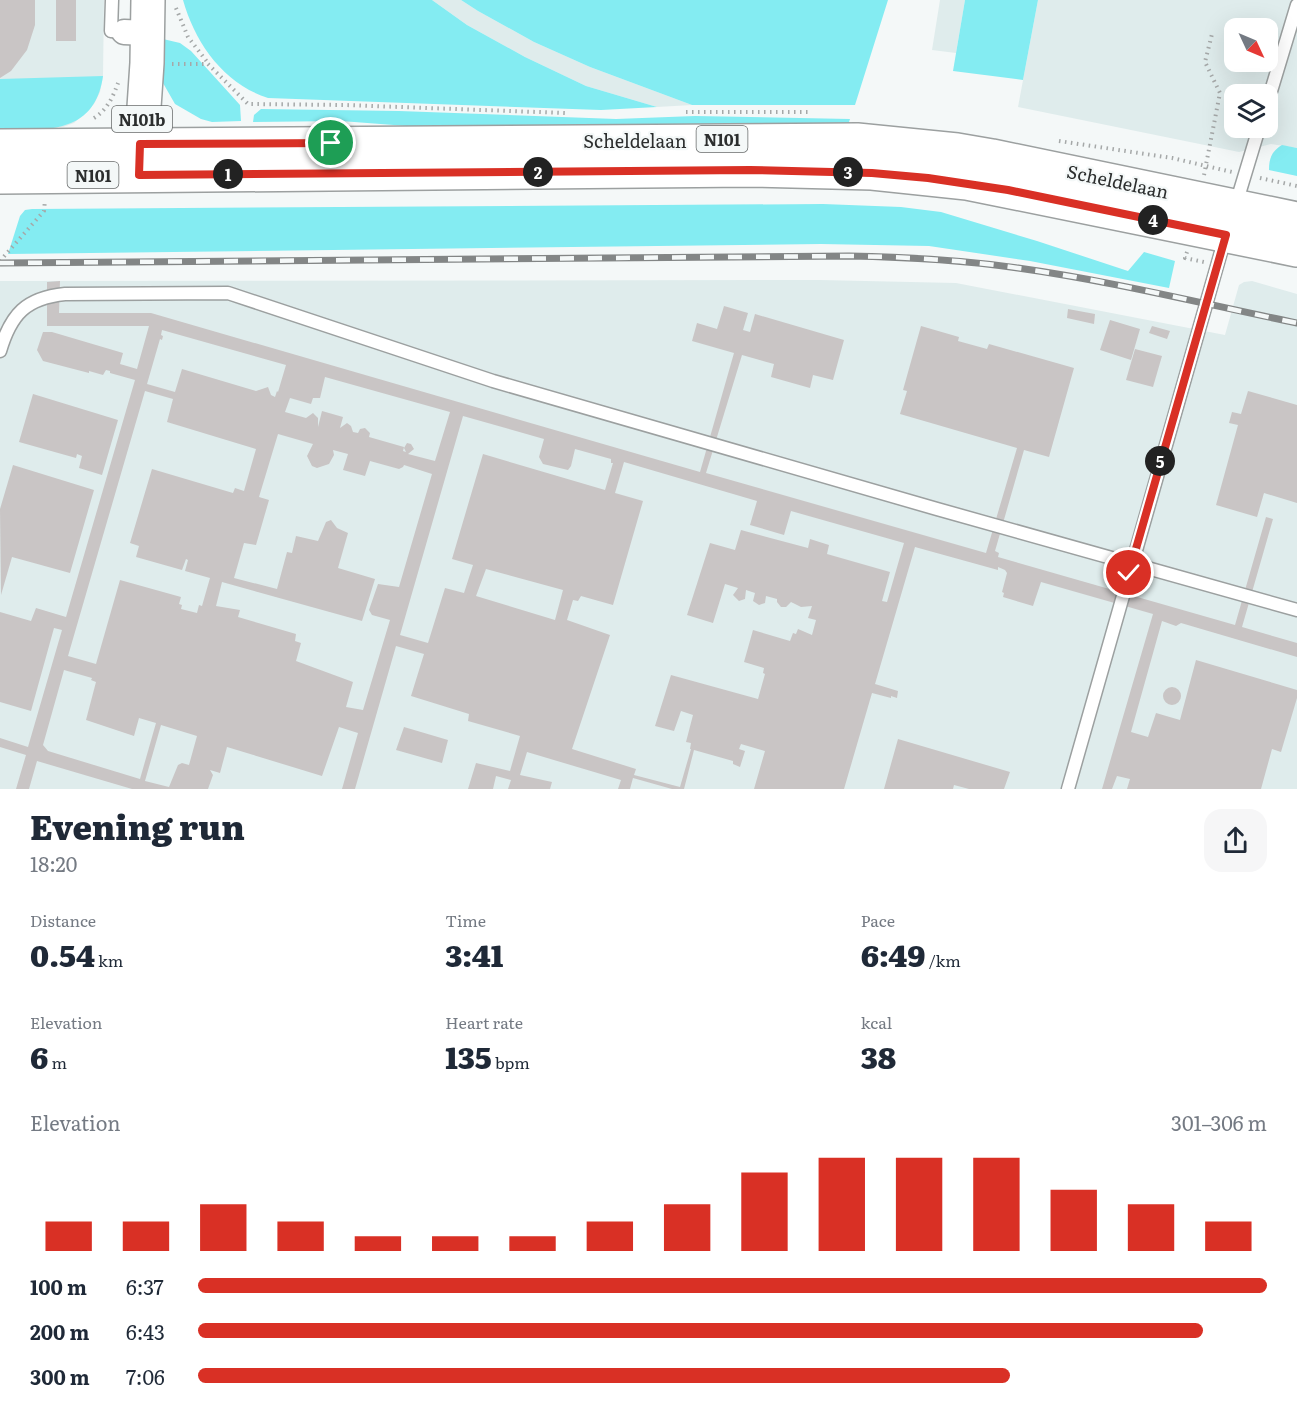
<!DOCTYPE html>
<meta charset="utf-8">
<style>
body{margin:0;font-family:Literata,serif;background:#f6f6f7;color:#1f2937;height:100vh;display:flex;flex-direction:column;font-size:22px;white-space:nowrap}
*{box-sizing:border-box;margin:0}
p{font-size:20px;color:#747a83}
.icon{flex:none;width:33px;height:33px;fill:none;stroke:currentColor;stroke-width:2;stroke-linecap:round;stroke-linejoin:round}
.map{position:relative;height:789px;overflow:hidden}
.details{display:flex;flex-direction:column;background:#fff;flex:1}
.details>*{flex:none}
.needle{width:39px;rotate:134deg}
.tools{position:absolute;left:1224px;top:18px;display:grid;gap:12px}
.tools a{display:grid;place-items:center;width:54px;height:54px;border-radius:12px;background:#fff;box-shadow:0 6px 24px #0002;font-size:30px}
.pin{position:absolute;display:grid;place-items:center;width:51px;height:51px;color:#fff;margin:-26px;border:3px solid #fff;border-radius:50%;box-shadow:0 2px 6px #0007}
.km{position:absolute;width:30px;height:30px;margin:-15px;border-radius:50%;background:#222;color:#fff;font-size:16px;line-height:30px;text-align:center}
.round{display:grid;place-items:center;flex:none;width:63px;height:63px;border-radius:18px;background:#f6f6f7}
.headline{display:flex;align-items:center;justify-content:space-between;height:102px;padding:0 30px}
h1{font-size:33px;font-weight:800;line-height:45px}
.metrics{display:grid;grid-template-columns:repeat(3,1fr);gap:9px;height:102px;padding:6px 30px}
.metrics div{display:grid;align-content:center}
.metrics b{font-size:30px;font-weight:800}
.metrics small{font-size:16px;font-weight:400}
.metrics p{font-size:16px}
.chart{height:168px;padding:12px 30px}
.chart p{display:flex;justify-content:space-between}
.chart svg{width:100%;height:108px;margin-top:6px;stroke:#d93025;stroke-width:6}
ul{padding:0 30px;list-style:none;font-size:20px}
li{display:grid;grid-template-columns:96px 72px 1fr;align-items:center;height:45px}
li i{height:15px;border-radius:8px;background:#d93025}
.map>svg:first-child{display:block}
</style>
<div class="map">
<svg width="1297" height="789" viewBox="0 0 1297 789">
<rect width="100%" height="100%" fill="#f4f8f8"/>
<path fill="#dfecec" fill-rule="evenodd" d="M0 0H104L103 76 100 92 94 104 74 123 63 127 0 129Z
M432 0H461L478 11 534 42 590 67 692 105 657 107 586 86 525 57 467 25Z
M940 0H965L956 53 932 50Z
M1038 0H1297V148L1271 144 1239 152 1018 107ZM1234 28H1268V62H1234ZM1234 94H1268V128H1234Z
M820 280 956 283 1225 335 1239 285 1244 282 1252 281 1297 294V789H0V281Z"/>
<path fill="#84ecf2" d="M183 0H432L467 25 525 57 586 86 657 107 601 110 268 98C224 84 195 43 183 0Z
M461 0H888L855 105H692L590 67 534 42 478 11Z
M965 0H1038L1023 80 953 71Z
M163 39 180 43 191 51 240 105 241 121 212 122 201 119 175 104 163 83Z
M103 76C95 134 46 131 0 129V79Z
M261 109 399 111 616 119 695 116 850 119 848 125 433 128 341 121 253 122 254 115Z
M1282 145 1297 148V176L1269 170C1269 158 1272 151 1282 145Z
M823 204 901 207 941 212 1037 241 1128 271 1144 252 1175 261 1169 288 1030 261 929 246 821 244 8 254 20 216 25 210 32 209Z"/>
<path fill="#c9c5c5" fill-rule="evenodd" d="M0 0H35V25L27 50 11 71 0 78Z
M56 0H76V41H56Z
M60 281 59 313H151L700 472 734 353 692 341 697 323 717 329 724 306 748 313 743 330 750 332 755 314 844 340 833 380 813 375 810 388 771 377 774 364 742 355 706 473 986 553 1017 448 900 414 907 391 903 390 921 326 959 337 958 341 987 349 989 344 1074 368 1049 457 1024 450 995 551 999 553 998 557 1235 625 1266 517 1273 519 1242 627 1297 643V657L1181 623 1176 626 1162 621 1131 732 1148 737 1156 713 1180 720 1196 660 1297 690V698L1281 752 1272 749 1261 789H1127L1130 779 1117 776 1112 789H1102L1153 614 1041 582 1033 606 1003 597 1004 593 1002 592 1007 573 1005 570 998 567V570L915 547 875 684 898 691 897 698 891 696V698L872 693 844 789H754L765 751 741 744 739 749 745 751 740 767 733 764V761L694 750 684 789H672L633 778 630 789H618L621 780 527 752 520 775 552 782 550 789H508L511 780 496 776 493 789H468L476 763 510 771 520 736 468 721 469 714 411 696 424 654 396 646 355 789H342L358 733 339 727 322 776 227 747 220 773 210 770 213 775 208 789H132L37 761 29 789H16L26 755 0 747V738L28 747 62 630 54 628 31 711 0 702V612L31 621 36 608 66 617 135 380 110 373V371L106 370 103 375 89 371V373L43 361 37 350 43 332H52L123 353 120 364 137 369 149 326H47V282ZM162 330 286 365 278 392 277 391 275 397 271 395 268 387 256 391 182 369 175 392 147 384 160 339 162 340 163 336 161 335ZM325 377 450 412 435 461 408 454 414 449 411 444 407 443 404 448 406 452 403 451 404 447 369 437 370 433 365 428 360 429 358 433 353 432 351 426 347 423 340 428 343 417 322 411 318 427V418L313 413 306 418 285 412 290 398 311 404 313 398H320ZM145 391 173 399 167 422 256 449 244 491 235 488 233 493 152 469 130 543 139 546 136 557 182 570 186 559 188 560 185 571 210 578 202 606 199 605 197 613 181 609 182 605 179 604 181 597 120 580 96 664 68 656ZM463 416 544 439 539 457 543 464 568 470 571 466 575 449 611 459V463H613L605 490 483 454 452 559 473 565 464 593 445 588 428 643 400 635ZM278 434 313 444 307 456 312 466 317 468 329 464 334 455 333 450 348 454 343 470 365 476 370 461 399 469 403 467 404 465 432 474 399 587 378 584 369 610 372 615 390 620 363 710 346 707 353 682 296 661 301 643 295 641 296 634 238 617 240 610 216 606 222 582 362 621 375 579 338 568 348 533 337 528 331 520 326 522 318 541 296 536 292 553 287 552 277 589 234 578 244 543 256 545 269 500 259 497ZM624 462 757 501 750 525 784 535 791 511 904 543 887 602 882 601 890 572 827 554 829 545 810 539 808 548 741 530 735 550 710 543 687 615 713 623 725 584 738 588 733 595 739 601 745 599 746 590 755 593 753 601 759 605 765 603 766 596 777 599V602L781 607H786L791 602 801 607 812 606 808 618 816 620 812 635 798 629 796 634 793 633 790 641 753 630 744 662 764 668 763 673 765 674 758 699 671 675 655 726 674 731 681 711 693 715 686 742 691 743 690 749H691L680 787 634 775 636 769 572 749 610 635 567 620 573 600 578 601 581 596 613 605 643 501 615 493ZM486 569 563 590 555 620 476 596ZM64 670 92 678 91 680 96 682 86 720 134 736 139 718 156 723 140 779 48 751 43 745ZM161 725 197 736 189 765 182 763 178 765 169 787 145 781Z
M1068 309 1095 314 1094 324 1067 318Z
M1110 320 1140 329 1131 360 1100 350Z
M1152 326 1170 331 1167 339 1149 333Z
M1135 349 1162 356 1153 387 1126 380Z
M1248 391 1297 405V503L1264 493 1257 517 1216 505 1238 425 1229 423 1232 412 1241 414Z
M33 394 118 420 102 475 79 468 82 456 77 454 76 458 19 442Z
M13 465 94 490 70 573 12 557 1 595 0 509Z
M1163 696a9 9 0 1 1 18 0a9 9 0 1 1-18 0Z
M404 727 448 740 442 763 396 750Z
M898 739 1010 772 1004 789H969L954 785 953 789H884Z"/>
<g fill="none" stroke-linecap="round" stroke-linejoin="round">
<defs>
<path id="service" d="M112 0 111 31 124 32
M1268 101 1297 5
M1236 204 1259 128
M0 351C11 314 26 298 65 294L228 293 493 381 937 509 1297 610
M1068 789 1225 238"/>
<path id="minor" d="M124 32 147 33"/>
<path id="primary" d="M0 146 857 140 957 150 992 156 1297 219
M140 166 147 63 148 0
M0 177 750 170 872 173 967 183 1297 250"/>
</defs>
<use href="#service" stroke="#9ca0a0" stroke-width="15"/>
<use href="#minor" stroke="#9ca0a0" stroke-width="27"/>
<use href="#primary" stroke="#9ca0a0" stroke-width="36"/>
<path stroke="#a5a8a8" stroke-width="4" stroke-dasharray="1.5 4.5" stroke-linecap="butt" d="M176 8 188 37 208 63
M172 64H208L248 104 345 105 565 113
M686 112H808
M94 118C107 110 113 97 118 83
M1059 141 1172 158 1232 172
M1204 175 1220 93 1205 62 1212 34
M1260 178 1297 186
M1187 252 1185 258 1204 262
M0 261 44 211 45 200"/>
<use href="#service" stroke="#fff" stroke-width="12"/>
<use href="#minor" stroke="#fff" stroke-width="24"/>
<use href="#primary" stroke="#fff" stroke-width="33"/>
<defs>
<path id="rail" d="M0 263 849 256C906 257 962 260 1018 268 1112 281 1204 304 1297 323"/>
</defs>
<use href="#rail" stroke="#838686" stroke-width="7"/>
<use href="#rail" stroke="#f4f8f8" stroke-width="4.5" stroke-dasharray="14" stroke-linecap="butt"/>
</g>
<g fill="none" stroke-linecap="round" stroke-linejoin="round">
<defs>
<path id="route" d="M331 143 140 144 139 175 750 170 872 173 928 178 1008 190 1226 235 1129 573"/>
</defs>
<use href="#route" stroke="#fff" stroke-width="12"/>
<use href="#route" stroke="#d93025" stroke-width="8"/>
</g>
<g text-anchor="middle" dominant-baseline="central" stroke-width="4.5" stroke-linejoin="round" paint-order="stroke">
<g fill="#f4f8f8" stroke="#686b6b" stroke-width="1.5">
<rect x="112" y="106" width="60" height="26" rx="4.5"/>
<rect x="696.5" y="126" width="51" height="26" rx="4.5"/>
<rect x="67.5" y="162" width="51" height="26" rx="4.5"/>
</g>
<g font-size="16" font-weight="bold" fill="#2c2e2e">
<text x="142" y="119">N101b</text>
<text x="722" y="139">N101</text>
<text x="93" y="175">N101</text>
</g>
<g font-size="18" fill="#2c2e2e" stroke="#f4f8f8">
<text x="635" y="140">Scheldelaan</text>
<text transform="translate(1118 181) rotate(12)">Scheldelaan</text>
</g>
</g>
</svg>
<div class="tools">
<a><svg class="needle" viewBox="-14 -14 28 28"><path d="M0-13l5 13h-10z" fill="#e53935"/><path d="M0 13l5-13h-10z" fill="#747a83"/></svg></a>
<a><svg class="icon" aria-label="layers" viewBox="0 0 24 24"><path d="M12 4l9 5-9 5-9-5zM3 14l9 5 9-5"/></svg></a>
</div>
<div class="pin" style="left:331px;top:143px;background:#1e9e55"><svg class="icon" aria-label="arrive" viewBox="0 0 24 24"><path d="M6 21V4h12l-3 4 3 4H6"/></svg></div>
<div class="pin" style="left:1129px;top:573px;background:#d93025"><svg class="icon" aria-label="check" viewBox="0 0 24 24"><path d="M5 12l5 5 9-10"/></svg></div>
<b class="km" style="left:228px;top:174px">1</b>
<b class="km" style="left:538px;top:172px">2</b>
<b class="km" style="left:848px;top:172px">3</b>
<b class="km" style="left:1153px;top:220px">4</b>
<b class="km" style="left:1160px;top:461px">5</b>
</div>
<section class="details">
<div class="headline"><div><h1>Evening run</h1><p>18:20</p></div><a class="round"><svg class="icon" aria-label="share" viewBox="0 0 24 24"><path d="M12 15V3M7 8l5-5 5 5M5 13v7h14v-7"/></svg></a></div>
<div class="metrics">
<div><p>Distance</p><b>0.54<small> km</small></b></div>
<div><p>Time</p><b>3:41</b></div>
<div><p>Pace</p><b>6:49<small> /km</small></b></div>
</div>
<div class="metrics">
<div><p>Elevation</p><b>6<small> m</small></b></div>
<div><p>Heart rate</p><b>135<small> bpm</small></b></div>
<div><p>kcal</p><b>38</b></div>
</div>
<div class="chart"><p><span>Elevation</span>301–306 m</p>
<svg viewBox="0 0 160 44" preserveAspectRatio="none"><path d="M5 44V32M15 44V32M25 44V25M35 44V32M45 44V38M55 44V38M65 44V38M75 44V32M85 44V25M95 44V12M105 44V6M115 44V6M125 44V6M135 44V19M145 44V25M155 44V32"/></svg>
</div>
<ul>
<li><b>100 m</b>6:37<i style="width:100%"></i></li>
<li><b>200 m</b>6:43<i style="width:94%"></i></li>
<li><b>300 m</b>7:06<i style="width:76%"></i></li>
</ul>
</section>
